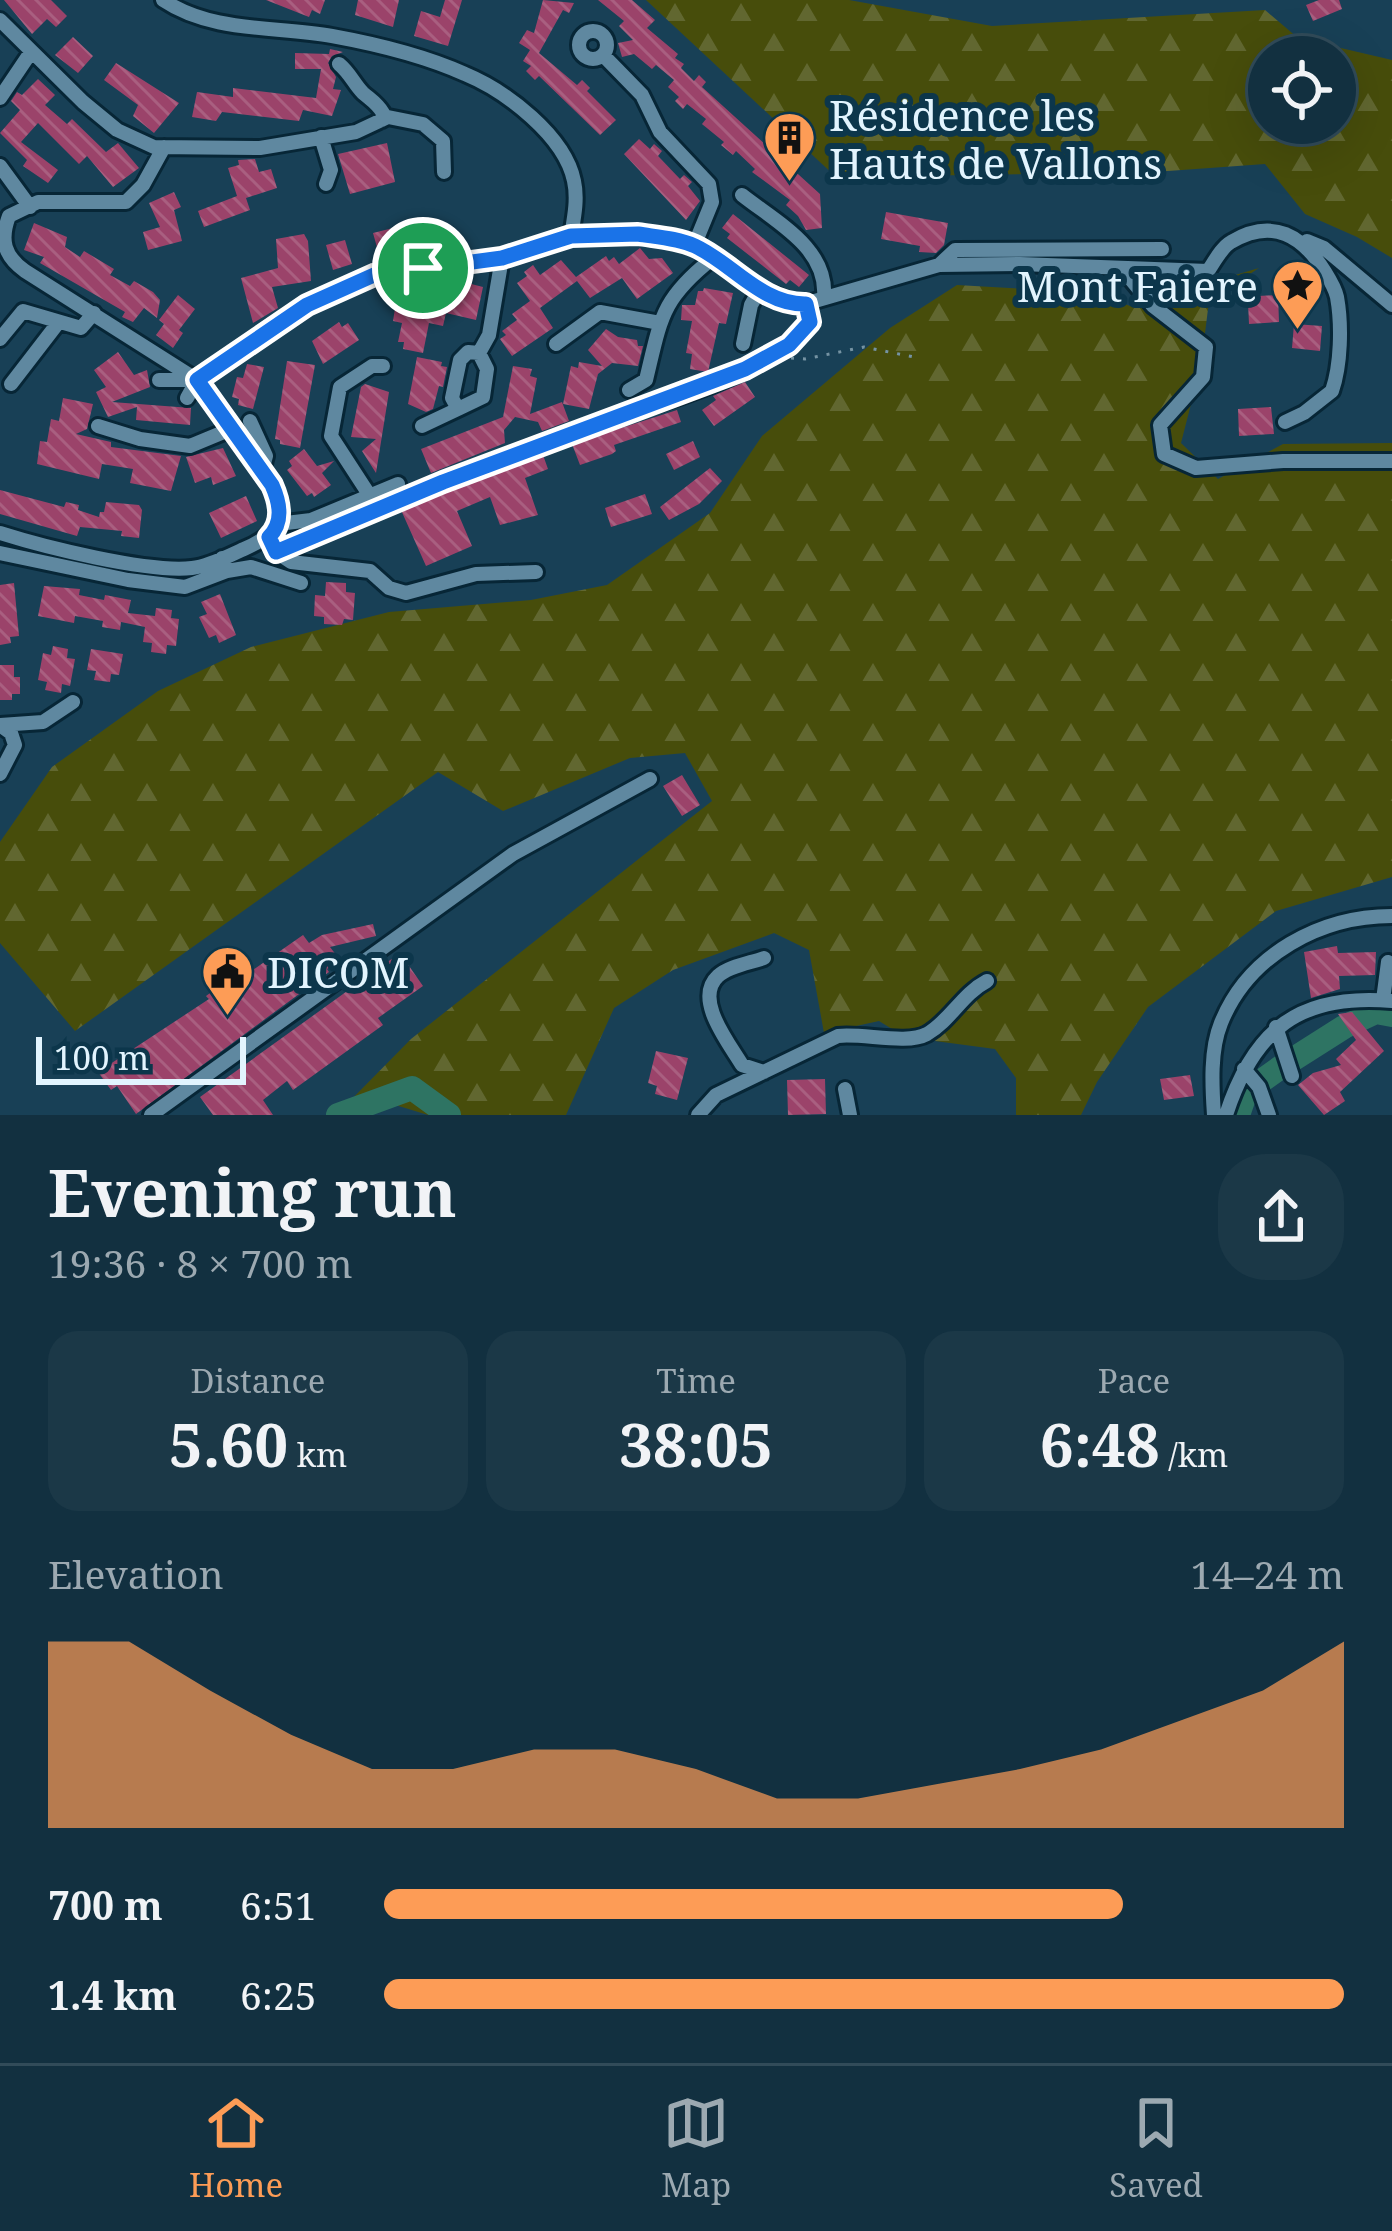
<!DOCTYPE html>
<meta charset="utf-8">
<style>
body{margin:0;font-family:"Noto Serif",serif;background:#1b3847;color:#f1f3f6;height:100vh;display:flex;flex-direction:column;font-size:45px;white-space:nowrap}
*{box-sizing:border-box;margin:0}
p{font-size:39px;color:#9ca9b1}
.icon{flex:none;width:66px;height:66px;fill:none;stroke:currentColor;stroke-width:2;stroke-linecap:round;stroke-linejoin:round}
.map{position:relative;height:1115px;overflow:hidden}
.panel{display:flex;flex-direction:column;background:#123040;flex:1}
.panel>*{flex:none}
.controls{position:absolute;left:1248px;top:36px;display:grid;gap:24px}
.controls a{display:grid;place-items:center;width:108px;height:108px;border-radius:50%;background:#123040;box-shadow:0 12px 48px #0002,0 0 0 3px #314b59;font-size:60px}
.scale{position:absolute;left:36px;bottom:30px;width:210px;box-sizing:border-box;padding-left:12px;border:6px solid #e2f4fe;border-top:0;font-size:33px;line-height:42px;white-space:nowrap;color:#e2f4fe;-webkit-text-stroke:9px #0c364b;paint-order:stroke}
.pin{position:absolute;display:grid;place-items:center;width:102px;height:102px;color:#fff;margin:-51px;border:6px solid #fff;border-radius:50%;box-shadow:0 3px 12px #0007}
.round{display:grid;place-items:center;flex:none;width:126px;height:126px;border-radius:48px;background:#1b3847}
.summary{display:flex;align-items:center;justify-content:space-between;height:204px;padding:0 48px}
h1{font-size:66px;font-weight:700;line-height:90px}
.stats{display:grid;grid-template-columns:repeat(3,1fr);gap:18px;height:204px;padding:12px 48px}
.stats div{display:grid;align-content:center;border-radius:30px;background:#1b3847;text-align:center}
.stats b{font-size:60px;font-weight:700}
.stats small{font-size:33px;font-weight:400}
.stats p{font-size:33px}
.chart{height:336px;padding:24px 48px}
.chart p{display:flex;justify-content:space-between}
.chart svg{width:100%;height:216px;margin-top:12px;fill:#fd9c56;opacity:.7}
ul{padding:0 48px;list-style:none;font-size:39px}
li{display:grid;grid-template-columns:192px 144px 1fr;align-items:center;height:90px}
li i{height:30px;border-radius:15px;background:#fd9c56}
.tabs{display:flex;justify-content:space-around;align-items:center;height:168px;border-top:3px solid #314b59;background:#123040;font-size:33px;color:#9ca9b1}
.tabs a{display:grid;justify-items:center;gap:6px}
.tabs .active{color:#fd9c56}
.map>svg:first-child{display:block}
</style>
<div class="map">
<svg width="1392" height="1115" viewBox="0 0 1392 1115">
<defs>
<pattern id="forest-firs" width="22" height="20" patternUnits="userSpaceOnUse" patternTransform="scale(3)"><rect width="22" height="20" fill="#474d0b"/><path d="M5 1l3.5 6h-7zM16 11l3.5 6h-7z" fill="#616730"/></pattern>
<pattern id="building-back-hatch" width="6" height="6" patternUnits="userSpaceOnUse" patternTransform="scale(3)"><rect width="6" height="6" fill="#9b436a"/><path d="M-1 5l2 2M0 0l6 6M5-1l2 2" fill="none" stroke="#a95f80"/></pattern>
</defs>
<rect width="100%" height="100%" fill="#184056"/>
<path fill="url(#forest-firs)" fill-rule="evenodd" d="M646 0H849L992 26 1265 10 1298 38 1392 60V258L1357 237 1305 214 1265 164 1154 172 836 177ZM1335 57V123H1269V57Z
M1259 268 1209 301 1201 365 1181 443 1218 479 1283 444 1392 443V877L1276 911 1148 1007 1097 1082 1081 1115H1016V1078L995 1049 905 1037 879 1021 824 1033 809 950 774 933 673 970 614 1008 566 1115H428L389 1103 343 1108 411 1039 712 801 685 753 630 758 503 811 438 772 75 1031 0 943V842L52 767 158 691 251 647 389 612 531 600 607 585 710 513 762 436 890 328 957 285 1097 293 1130 306Z"/>
<g fill="none" stroke-linecap="round" stroke-linejoin="round">
<path stroke="#2e7463" stroke-width="24" d="M338 1115 412 1088 449 1115
M1238 1115 1246 1092 1281 1067 1344 1027 1376 1012 1392 1015"/>
</g>
<path fill="url(#building-back-hatch)" d="M4 0H51L67 16 56 27 47 19 32 34Z
M266 0H325L320 14 312 10 309 17Z
M358 0H399L393 27 355 15Z
M445 0H462L448 46 414 36 421 11 440 17Z
M543 0 574 3 569 13 563 10 539 53 577 85 582 80 590 88 587 91 616 120 600 135 539 76 535 80 526 71 531 66 523 61 530 50 519 43 527 30 534 33Z
M598 0H632L655 20 647 28 678 54 675 58 684 64 681 68 694 81 699 75 706 82 702 87 820 194 822 228 806 230 798 216 786 205 790 200 752 172 755 169 736 151 733 155 721 145 724 142 702 124 706 119 687 104 683 109 675 101 679 97 668 87 674 80 656 65 652 69 634 54 622 57 618 43 633 40 619 26 624 21Z
M1319 0H1339L1342 9 1313 21 1306 5Z
M73 37 93 56 78 73 55 55Z
M330 49 343 52 332 56 328 63 336 77 333 89 341 90 332 116 303 110 299 121 222 112 216 121 192 117 197 92 233 97V88L316 98 321 69H295V53L329 54Z
M116 63 179 103 154 133 133 116 138 105 104 80Z
M38 79 55 95 45 105 67 124 72 119 106 152 118 143 139 168 113 187 87 156 79 164 38 123 21 142 58 170 48 183 23 166 27 160 0 133 20 110 11 101 17 92 22 95Z
M639 139 650 149 654 144 662 151 658 156 680 179 684 175 692 182 688 186 700 201 686 220 624 154Z
M387 143 395 182 350 194 338 154Z
M255 159 259 172 271 169 277 188 246 198 250 210 204 227 198 211 237 196 228 168 239 165 238 160Z
M174 192 181 207 174 210 182 241 148 250 143 232 160 227 149 203Z
M886 212 948 223 944 245 936 253 919 252 920 246 881 239Z
M733 214 809 275 799 287 790 280 786 284 727 238 730 234 722 228Z
M34 223 67 237 65 247 80 257 84 251 114 269 110 275 130 286 134 281 153 292 160 300 157 318 144 308 133 322 122 317 125 312 40 263 44 257 24 250Z
M397 227 399 236 406 235 410 252 380 258 373 233Z
M304 234 308 241 311 281 272 287 278 308 253 323 241 278 278 268 276 239Z
M345 240 352 264 333 270 326 245Z
M640 248 649 259 662 258 673 273 637 299 622 278 590 298 577 281 540 308 553 328 512 356 500 339 506 335 502 331 517 320 512 314 530 301 517 283 527 276 524 272 533 265 540 275 561 260 576 277 606 256 609 261 614 257 619 264Z
M444 277 483 287 476 320 446 313 443 326 429 323 423 353 403 349 404 342H398L402 323 393 321 397 296 434 303 440 278Z
M704 288 733 293 726 324 719 323 708 372 690 369 692 354 686 353 692 321 681 320 682 305H695L698 291H703Z
M178 295 195 309 179 330 183 333 173 348 156 335 164 324 159 320Z
M1278 295 1279 322 1249 324 1248 303H1258V296Z
M339 322 342 327 348 323 359 340 323 364 312 341Z
M1294 324 1322 326 1320 351 1292 348Z
M606 329 618 337 637 340 638 346H643L638 366 612 363 598 374 589 409 563 404 571 366 578 368 579 362 602 366 588 350Z
M118 352 134 375 147 370 150 387 112 402 191 408 190 425 136 420 137 407 108 417 96 392 106 387 94 370Z
M417 357 442 362 441 366 447 367 443 387 439 386 433 409 426 412 408 404Z
M287 361 315 365 300 448 280 444V440L275 439Z
M247 364 264 367 253 409 238 405 239 399 232 397 237 377 243 378Z
M513 366 532 369 530 376 537 378 530 414 562 402 569 421 542 431 538 422 515 417 504 430 505 443 431 473 421 449 503 417Z
M745 382 755 397 714 426 702 410 716 400 713 396Z
M365 384 389 392 376 473 362 451 376 439 351 437 361 387Z
M63 398 93 404 87 429 76 434 111 442V447L181 456 171 491 130 483 133 469 102 464 99 479 37 464 40 441 47 442 51 419 59 421Z
M1271 407 1274 434 1239 436 1238 409Z
M677 410 681 422 614 445 616 451 612 454 580 465 572 444Z
M693 441 700 457 674 470 666 454Z
M223 448 236 476 213 485 211 477 195 483 186 457Z
M304 449 317 466 334 461 322 473 331 485 314 497 312 493 307 496 287 470 292 466 289 461Z
M543 455 548 469 525 478 538 515 500 525 490 497 457 511 472 546 426 566 401 510Z
M710 468 722 481 699 504 669 520 660 507Z
M0 490 64 507 66 502 79 505 78 510 99 517 100 512H104L106 502 139 505 142 510 139 538 121 536 122 531 80 527 77 536 0 514Z
M645 494 652 514 611 527 605 508Z
M246 496 257 521 221 538 209 513Z
M326 582 346 583V592L355 593 353 620 344 619 342 625 324 624V617L314 616 315 595 325 596Z
M14 583 19 636 10 637 11 643 0 645V585Z
M44 586 80 589 79 595 104 600 105 595 131 600 128 613 155 616 156 608 172 610 171 618 179 619 176 646 167 645 166 654 151 652 152 643 143 642 145 627 121 622 120 630 102 627 103 621 75 616 74 623 38 616Z
M220 594 236 635 219 643 216 635 209 638 199 617 207 614 201 602Z
M53 646 68 649 67 658 75 659 70 686 62 684 61 693 45 690 47 682 38 680 43 653 51 655Z
M91 649 123 654 119 675 111 674 110 682 94 680 96 671 87 670Z
M0 665H14V677H20V694H12V700H0Z
M682 775 700 805 682 816 663 786Z
M373 924 376 936 330 947 340 960 327 969 329 972 136 1114 117 1086 111 1090 98 1072 209 999 206 996 232 977 237 981 303 935 309 943 322 935Z
M1337 946 1338 953 1376 952 1375 975 1339 976 1340 989 1311 998 1304 952Z
M400 953 423 986 378 1018 383 1025 293 1090 287 1081 263 1100 273 1115H213L200 1097Z
M1352 1012 1384 1051 1340 1092 1345 1101 1324 1115 1298 1085 1313 1073 1341 1065 1336 1059 1356 1040 1338 1014Z
M656 1051 688 1058 677 1100 655 1094 657 1086 648 1083Z
M1190 1075 1194 1096 1164 1100 1160 1079Z
M825 1079 826 1114 788 1115 787 1080Z"/>
<g fill="none" stroke-linecap="round" stroke-linejoin="round">
<defs>
<path id="minor" d="M163 0C212 33 276 26 332 36 376 44 425 56 465 74 506 91 565 136 574 181 578 199 574 218 571 236L502 258 374 275 307 305 213 368 197 380 187 398
M0 20 83 102 117 130 154 147 260 148 356 132 388 117 423 124 443 141 444 172
M579 45a14 14 0 1 1 28 0a14 14 0 1 1-28 0Z
M603 55 642 95 660 132 709 184 712 202 694 246
M339 64C350 73 354 84 363 93 371 100 377 103 383 113L382 120
M0 98 31 52
M321 137 331 170 326 184
M0 166 30 207
M742 195C776 222 828 248 824 297
M571 236 638 234 671 239 696 247 755 287 801 305 939 265 1020 264 1208 271C1214 262 1222 247 1231 242 1273 217 1303 236 1325 272 1330 280 1335 288 1337 297 1342 325 1341 365 1332 391L1304 413 1285 422
M1307 241 1324 248 1392 305
M939 265 955 250 1162 249
M1124 271 1153 306 1206 347 1203 377 1160 425 1164 454 1196 468 1283 461H1392
M0 339 23 311 81 328 94 313
M556 344 600 312 660 323
M743 344 751 305 760 289
M479 353 487 369 483 397 458 409 452 398 460 360 468 352 479 353 489 335 502 258
M159 380H197
M11 384 58 323
M629 390 646 380C661 318 661 299 713 258
M250 421 266 456 262 471
M98 426 140 439 190 446 231 429
M422 426 458 409
M370 496 331 436 340 387 372 366H383
M278 524 311 520 398 484
M0 533C44 547 148 573 192 568 210 566 228 556 244 549 277 535 286 519 273 485L197 380 25 271C4 256 0 240 9 216L38 202H126L143 185 164 147
M269 537 276 552C373 506 476 467 577 430 655 402 753 385 810 322L806 304
M276 552 291 562 370 571 389 588 406 593 476 574 536 572
M0 553 128 580 185 587 227 571 222 558
M227 571 251 567 301 583
M0 725 43 722 73 702
M0 774 15 745 11 733 0 725
M764 958C750 963 729 966 718 976 693 999 729 1043 742 1065L764 1072
M1383 1000 1388 962
M1276 1027 1292 1076
M1244 1069 1259 1087 1269 1115
M845 1089 850 1115
M151 1115 513 854 650 779
M698 1115 716 1095 838 1036C863 1033 907 1045 927 1034 951 1020 962 994 987 981
M1214 1115C1212 1086 1210 1050 1221 1023 1249 954 1321 916 1392 916
M1226 1115C1254 1029 1300 993 1392 1001"/>
</defs>
<use href="#minor" stroke="#072636" stroke-width="20"/>
<path stroke="#7593a3" stroke-width="3" stroke-dasharray="3 9" stroke-linecap="butt" d="M791 358 805 359 864 347 919 358"/>
<use href="#minor" stroke="#5f88a0" stroke-width="14"/>
</g>
<g fill="none" stroke-linecap="round" stroke-linejoin="round">
<defs>
<path id="route" d="M638 234C657 237 677 238 695 246 732 263 762 305 806 304L810 322 789 345 745 369 443 482 276 552 269 537C284 522 280 503 272 485L197 380 307 305 374 275 502 258 571 236Z"/>
</defs>
<use href="#route" stroke="#fff" stroke-width="24"/>
<use href="#route" stroke="#1a73e8" stroke-width="15"/>
</g>
<defs>
<symbol id="building-pin" viewBox="-11 -11 22 30"><path d="M0 17L-7.5 6A9.5 9.5 0 1 1 7.5 6Z" fill="#fd9c56" stroke="#0c364b"/><path d="M-4-6H4V6H1V3H-1V6H-4ZM-2.5-4.3h1.7v1.8h-1.7ZM.8-4.3h1.7v1.8H.8ZM-2.5-1h1.7V.8h-1.7ZM.8-1h1.7V.8H.8Z" fill="#111"/></symbol>
<symbol id="sight-pin" viewBox="-11 -11 22 30"><path d="M0 17L-7.5 6A9.5 9.5 0 1 1 7.5 6Z" fill="#fd9c56" stroke="#0c364b"/><path d="M0-6L1.8-2.2L6-1.7L2.9 1.2L3.7 5.4L0 3.3L-3.7 5.4L-2.9 1.2L-6-1.7L-1.8-2.2Z" fill="#111"/></symbol>
<symbol id="civic-pin" viewBox="-11 -11 22 30"><path d="M0 17L-7.5 6A9.5 9.5 0 1 1 7.5 6Z" fill="#fd9c56" stroke="#0c364b"/><path d="M-.6-6.5H3V-4.5H.6V-3L4-1V1h2V6H-6V1h2V-1L-.6-3ZM-1.2 2.5V6h2.4V2.5Z" fill="#111"/></symbol>
</defs>
<g fill-rule="evenodd">
<use href="#building-pin" x="760" y="108" width="59" height="81"/>
<use href="#sight-pin" x="1268" y="256" width="59" height="81"/>
<use href="#civic-pin" x="198" y="942" width="59" height="81"/>
</g>
<g text-anchor="middle" dominant-baseline="central" stroke-width="12" stroke-linejoin="round" paint-order="stroke">
<g font-size="42" fill="#e2f4fe" stroke="#0c364b" text-anchor="start">
<text x="829" y="114">Résidence les<tspan x="829" dy="48">Hauts de Vallons</tspan></text>
<text x="1258" y="285" text-anchor="end">Mont Faiere</text>
<text x="267" y="971">DICOM</text>
</g>
</g>
</svg>
<div class="controls">
<a><svg class="icon" aria-label="locate" viewBox="0 0 24 24"><circle cx="12" cy="12" r="6"/><path d="M12 2v4M12 18v4M2 12h4M18 12h4"/></svg></a>
</div>
<div class="scale">100 m</div>
<div class="pin" style="left:423px;top:268px;background:#1e9e55"><svg class="icon" aria-label="arrive" viewBox="0 0 24 24"><path d="M6 21V4h12l-3 4 3 4H6"/></svg></div>
</div>
<section class="panel">
<div class="summary"><div><h1>Evening run</h1><p>19:36 · 8 × 700 m</p></div><a class="round"><svg class="icon" aria-label="share" viewBox="0 0 24 24"><path d="M12 15V3M7 8l5-5 5 5M5 13v7h14v-7"/></svg></a></div>
<div class="stats">
<div><p>Distance</p><b>5.60<small> km</small></b></div>
<div><p>Time</p><b>38:05</b></div>
<div><p>Pace</p><b>6:48<small> /km</small></b></div>
</div>
<div class="chart"><p><span>Elevation</span>14–24 m</p>
<svg viewBox="0 0 160 44" preserveAspectRatio="none"><path d="M0 44V6L10 6L20 16L30 25L40 32L50 32L60 28L70 28L80 32L90 38L100 38L110 35L120 32L130 28L140 22L150 16L160 6V44z"/></svg>
</div>
<ul>
<li><b>700 m</b>6:51<i style="width:77%"></i></li>
<li><b>1.4 km</b>6:25<i style="width:100%"></i></li>
</ul>
</section>
<nav class="tabs">
<a class="active"><svg class="icon" aria-label="home" viewBox="0 0 24 24"><path d="M3 11l9-7 9 7M6 9v11h12V9"/></svg>Home</a>
<a><svg class="icon" aria-label="map" viewBox="0 0 24 24"><path d="M3 6l6-2 6 2 6-2v14l-6 2-6-2-6 2zM9 4v14M15 6v14"/></svg>Map</a>
<a><svg class="icon" aria-label="saved" viewBox="0 0 24 24"><path d="M7 4h10v16l-5-4-5 4z"/></svg>Saved</a>
</nav>
